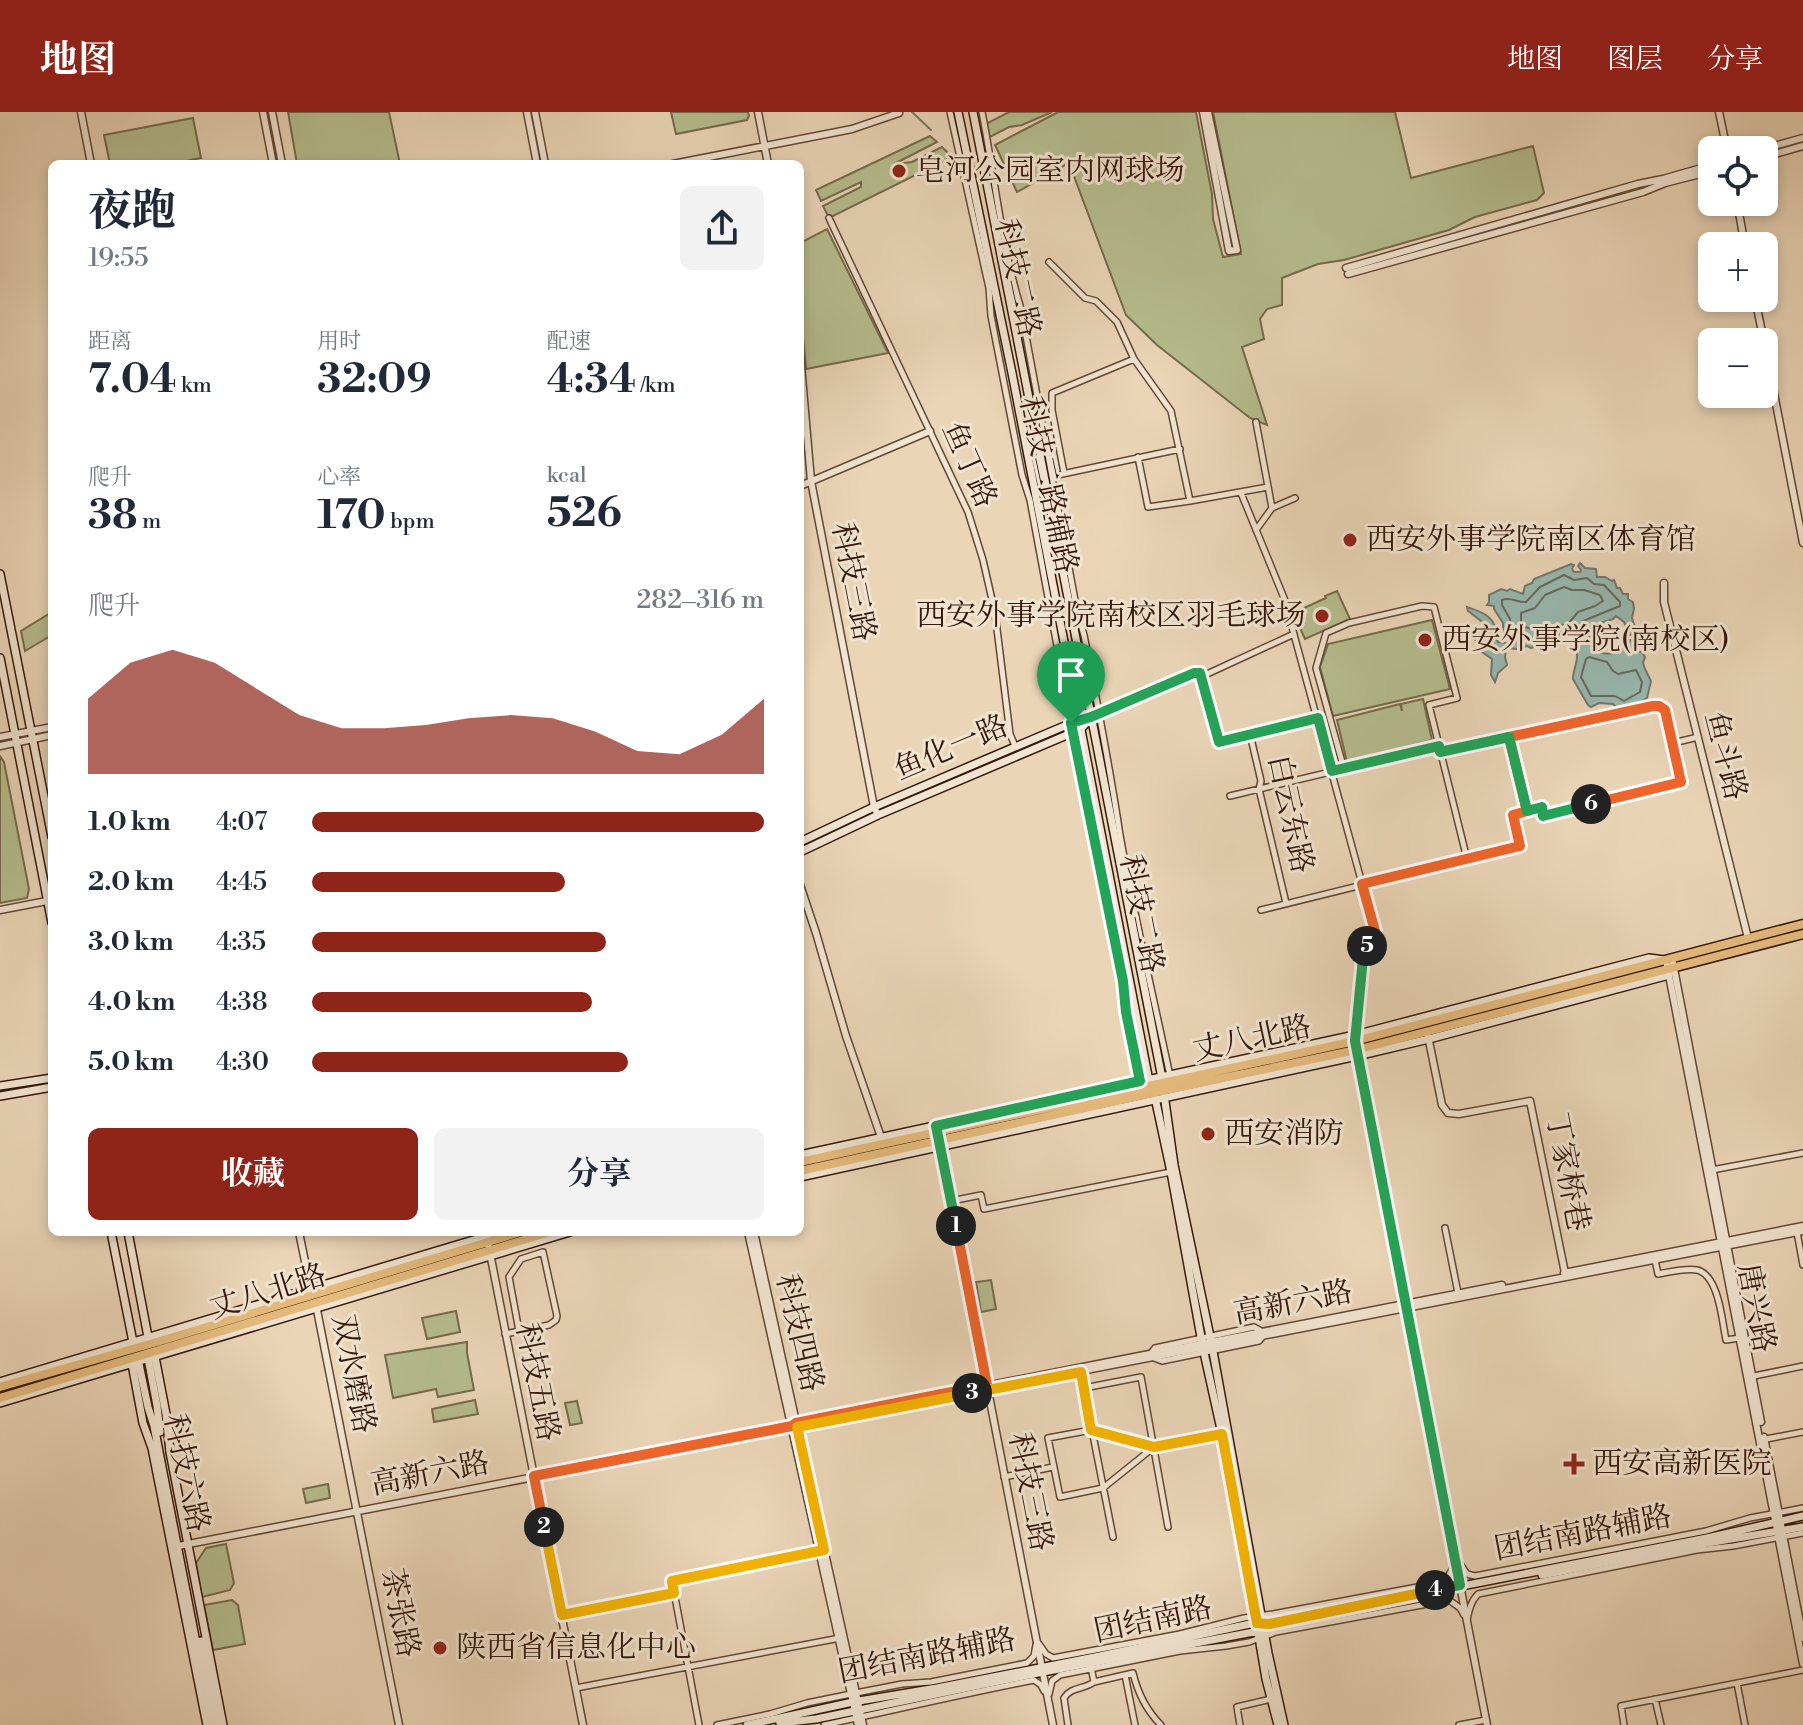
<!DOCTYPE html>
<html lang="zh">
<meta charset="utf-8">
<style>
body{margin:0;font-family:"Libre Bodoni","Noto Serif SC",serif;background:#f2f2f3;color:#1f2937;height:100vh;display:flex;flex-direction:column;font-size:30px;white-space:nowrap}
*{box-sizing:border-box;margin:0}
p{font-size:26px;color:#747a83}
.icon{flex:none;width:44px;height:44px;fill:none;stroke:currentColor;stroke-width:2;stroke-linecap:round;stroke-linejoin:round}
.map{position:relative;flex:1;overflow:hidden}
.details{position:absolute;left:48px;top:48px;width:756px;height:1076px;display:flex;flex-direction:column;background:#fff;border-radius:12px;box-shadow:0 4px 12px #0003}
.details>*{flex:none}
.controls{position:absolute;left:1698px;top:24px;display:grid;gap:16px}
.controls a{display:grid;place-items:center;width:80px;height:80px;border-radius:12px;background:#fff;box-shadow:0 4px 12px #0003;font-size:40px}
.pin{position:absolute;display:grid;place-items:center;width:68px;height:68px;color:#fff;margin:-82px -34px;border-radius:50% 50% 50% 0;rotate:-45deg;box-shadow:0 0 8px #0007}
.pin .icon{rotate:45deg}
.km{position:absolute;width:40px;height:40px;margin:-20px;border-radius:50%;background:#222;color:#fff;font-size:22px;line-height:40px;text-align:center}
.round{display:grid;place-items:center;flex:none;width:84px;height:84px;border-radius:12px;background:#f2f2f3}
.summary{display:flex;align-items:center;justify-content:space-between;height:136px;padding:0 40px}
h1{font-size:44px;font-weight:700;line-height:60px}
.metrics{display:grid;grid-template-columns:repeat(3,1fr);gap:12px;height:136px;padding:8px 40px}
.metrics div{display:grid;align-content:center}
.metrics b{font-size:40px;font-weight:700}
.metrics small{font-size:22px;font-weight:400}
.metrics p{font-size:22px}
.chart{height:224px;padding:16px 40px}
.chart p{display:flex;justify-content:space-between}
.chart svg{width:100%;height:144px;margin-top:8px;fill:#8f2418;opacity:.7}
.button{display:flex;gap:16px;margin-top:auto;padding:16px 40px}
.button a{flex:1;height:92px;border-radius:12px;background:#8f2418;color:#fff;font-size:32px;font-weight:700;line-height:92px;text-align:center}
.button a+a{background:#f2f2f3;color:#1f2937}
ul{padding:0 40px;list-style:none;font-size:26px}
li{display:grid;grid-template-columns:128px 96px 1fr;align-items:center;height:60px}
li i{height:20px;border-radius:10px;background:#8f2418}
header{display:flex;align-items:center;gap:48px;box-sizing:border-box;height:112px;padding:0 40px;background:#8f2418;color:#fff}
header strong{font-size:38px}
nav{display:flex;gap:44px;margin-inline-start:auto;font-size:28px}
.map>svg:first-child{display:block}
</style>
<header>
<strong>地图</strong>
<nav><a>地图</a><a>图层</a><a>分享</a></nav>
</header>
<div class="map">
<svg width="1803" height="1613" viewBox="0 0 1803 1613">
<rect width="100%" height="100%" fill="#ead5b7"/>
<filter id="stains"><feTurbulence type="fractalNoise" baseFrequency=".0025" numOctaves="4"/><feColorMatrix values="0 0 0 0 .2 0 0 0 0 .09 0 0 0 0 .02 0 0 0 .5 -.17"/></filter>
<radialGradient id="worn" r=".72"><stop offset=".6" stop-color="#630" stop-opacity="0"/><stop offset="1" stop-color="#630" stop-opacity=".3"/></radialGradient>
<path fill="#b5bd8f" stroke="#766a4c" stroke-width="2" d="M288 0H389L400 52H297Z
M671 0H748L749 4 747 8 676 22Z
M1009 0H1052L1022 13 1009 15 982 29 974 18Z
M1058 0H1196L1212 82 1213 107 1223 145 1241 142 1213 0H1395L1411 66 1533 34 1544 81 1537 88 1475 105 1449 118 1344 148 1318 152 1282 166V193L1267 197 1260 207 1264 227 1242 235 1267 313 1250 306 1157 233 1126 203 1069 51 1017 80 995 33Z
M193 6 201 46 171 52H110L104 23Z
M930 24 937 30 894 52 912 50 942 35 952 45 829 106 823 94 861 75V70L821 89 816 78Z
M827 117 888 241 806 257 800 191V131Z
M1337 479 1350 507 1305 527 1293 501 1326 486 1325 484Z
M52 500V523L25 539 21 519Z
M1432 508 1450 577 1333 604 1320 555 1328 532Z
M1423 587 1432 628 1347 650 1337 608 1400 592 1402 599 1401 592Z
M0 644 4 650 29 777 27 786 0 791Z
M991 1168 996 1197 981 1200 976 1170Z
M456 1199 460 1220 427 1227 422 1206Z
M467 1230V1241L474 1278 438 1285 436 1277 393 1286 385 1243Z
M475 1288 478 1302 434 1310 432 1297Z
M577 1289 582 1311 570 1313 565 1291Z
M328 1372 330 1386 306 1391 303 1377Z
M226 1432 234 1471 230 1478 202 1485 196 1451 206 1436Z
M232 1488 238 1493 245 1532 213 1538 204 1493Z"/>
<path fill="#98b8b0" stroke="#71786e" stroke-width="2" d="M1580 451 1585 456 1596 457 1597 465H1605L1612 469 1614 468 1617 476H1620L1623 482H1628V487L1633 490 1634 497 1632 506 1637 522 1630 523 1624 510 1616 504 1613 507 1597 512 1595 515H1588L1586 519 1588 525 1593 524 1595 537C1606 546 1624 541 1630 528L1636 530 1635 537 1637 540H1642L1645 545 1643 551 1645 557 1651 569 1647 586 1633 595 1619 598 1613 592 1599 591 1591 595 1588 593 1573 567C1573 553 1584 543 1570 531L1548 532 1531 536 1527 534 1517 537 1506 536 1505 545 1507 553 1498 561 1495 570 1491 563 1492 547 1482 540 1478 530 1473 526V520L1481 517 1485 512 1468 499 1467 495C1478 499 1493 503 1495 516 1496 521 1496 526 1498 530L1508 531 1511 526C1503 518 1503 522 1503 511L1494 497V494L1487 493 1489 490V483L1501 477 1507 479 1510 477 1523 482 1525 474 1532 471 1534 467 1571 452 1574 453 1572 457 1574 460H1580L1581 458 1578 454Z"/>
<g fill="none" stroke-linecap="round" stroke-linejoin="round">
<path stroke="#67685d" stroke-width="2" d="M1564 463 1574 468 1587 466 1594 472 1604 473 1620 490V494L1583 509 1575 523C1558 520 1537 526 1520 527L1511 516 1510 507 1502 493V488C1510 484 1518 491 1526 490L1540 475Z
M1564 475 1572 478H1584L1600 483 1603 489 1595 494 1578 500 1568 512 1532 517 1525 515 1521 510V501L1535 496 1545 483Z
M1589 545 1607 550 1613 559 1618 562 1636 558 1642 570 1640 580 1624 589 1615 584H1591L1581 565 1586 547Z"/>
<path stroke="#71786e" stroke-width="2" d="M912 0 931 18"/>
<defs>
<path id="minor" d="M950 0 989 176 991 204 1022 363 1030 388 1087 696 1093 715 1123 869 1126 900 1140 972
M982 0C995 66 1001 132 1021 197L1077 499 1084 523C1097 589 1110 656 1120 723 1134 803 1153 883 1170 964
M829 106 968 400 983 448 995 501 1010 622 1015 634
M1049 150 1085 186 1096 189 1117 210 1134 247 1171 299 1190 389 1268 375
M1256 310 1272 396
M1138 345 1148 395 1190 389
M1064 361 1052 298V281L1134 247
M1053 364 1180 337
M1241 381 1284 486 1375 819C1356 850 1358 889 1355 924
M1256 418 1272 396 1295 386
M1200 561 1219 630 1318 606
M1099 602 1194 561 1207 562 1294 522
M1250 622 1261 669 1259 677 1286 791
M1509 625 1527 699
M1673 631 1698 625
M1344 657 1316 556 1326 521 1349 511 1422 494 1434 495 1457 586 1429 593 1467 747
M1230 684 1439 634
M1261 798 1520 734 1513 703 1542 695 1543 704 1681 670 1665 598 1659 594H1653L1440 640
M1712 1058 1803 1041
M951 1089 981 1083 984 1097 1171 1060
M1445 1116 1458 1181
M1797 1120 1803 1153
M1655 1148 1658 1162C1670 1160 1685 1156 1697 1158 1719 1163 1722 1209 1726 1228L1740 1226
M505 1222 549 1213 556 1208 557 1204 543 1140 521 1147 509 1165 519 1219
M1151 1241 1155 1236 1254 1215 1261 1219
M1154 1246 1162 1249 1259 1229 1263 1224
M1080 1257 1113 1425
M1749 1265 1803 1254
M1084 1276 1141 1265 1168 1415
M1761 1328 1803 1320
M1154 1335 1091 1318 1048 1326 1060 1385 1103 1376 1154 1335 1225 1322
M1004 1365 1053 1355
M1456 1446 1467 1462 1475 1464 1706 1419 1750 1406 1803 1396
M562 1503 674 1481
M1467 1508C1469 1498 1471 1489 1478 1482L1697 1438 1733 1434 1803 1421
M1039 1532 1046 1542 1053 1546 1180 1522 1244 1506 1273 1502 1444 1470 1452 1458 1453 1449
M1091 1555 1094 1570 1133 1561C1138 1582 1146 1598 1161 1613
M1125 1563 1135 1613
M1737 1571 1745 1613
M576 1576 840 1526
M1049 1582 1052 1569 1060 1563 1180 1539 1226 1534 1249 1530 1276 1520 1449 1488 1460 1496 1464 1503
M1655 1587 1661 1613
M699 1613 672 1469 819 1439
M717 1613 770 1602 807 1591 856 1581 902 1572 931 1570 1027 1551 1034 1544 1036 1533
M824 1613C894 1598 963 1582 1034 1568L1041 1573 1044 1579
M1068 1613 1064 1586C1072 1574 1083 1578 1094 1570
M1240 1613 1237 1595 1271 1587
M1459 1613 1486 1608
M1624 1613 1621 1594 1803 1558"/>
<path id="tertiary" d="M81 0 91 52
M263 0 273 52
M272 0 282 52
M527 0 537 52
M535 0 545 52
M758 0 768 52
M1203 0 1229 139 1237 138 1208 0
M1719 0 1727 38
M1760 38 1803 26
M1764 45 1803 34
M673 52 852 17 899 1
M1737 90 1745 134
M1346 156 1638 72 1663 67 1712 53
M1348 162 1643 80 1665 71 1712 59
M1755 186 1764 230
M1764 230 1803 431
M800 242 811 369 874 695 878 703
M800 374 930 319
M1664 471V490L1748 826
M0 625 52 615
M0 634 52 623
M800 773 816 821 846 924 882 1028
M0 798 52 788
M1672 846 1761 1310
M1666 848 1803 1552
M1428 924 1442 993 1448 1001 1459 1002 1530 989 1565 1161
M1355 929 1487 1613
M937 1016 1053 1613
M299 1120 311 1179
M748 1120 858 1613
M754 1120 863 1613
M487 1126 583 1613
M1564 1161 1803 1114
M316 1193 399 1613
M792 1314 796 1311 1502 1173
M1764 1325 1803 1526
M173 1435 1803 1119"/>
<path id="secondary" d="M958 0 1012 261 1148 964 1154 981 1171 1060 1203 1236 1222 1322 1243 1431 1266 1567 1278 1613
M973 0 1161 961 1174 1053 1212 1234 1268 1541 1284 1613
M0 462 52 725
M0 546 52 811
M800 730 874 695 1081 607
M800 740 878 703 1081 617 1091 605
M0 974 52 966
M0 984 52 975
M800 1043 1355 923 1649 846 1664 848
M800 1065 1357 944 1429 927 1669 863
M111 1120 134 1235
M128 1120 149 1230
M152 1244 155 1245 166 1302 170 1340 223 1613
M148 1246 157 1294 160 1320
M138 1247 148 1295 154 1314 212 1613
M134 1250 132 1252 143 1311 152 1336 207 1613
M0 1270 500 1120
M0 1291 570 1120
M1542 1463 1707 1431 1803 1415
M1287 1513 1416 1487
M201 1529 218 1613
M780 1611 816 1607 1043 1560 1259 1519
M747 1613 853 1590 937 1576 1100 1544 1250 1512 1257 1511 1263 1513 1707 1426 1803 1404"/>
<path id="primary" d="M800 1050 1355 929 1803 812
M800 1059 1162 979 1356 938 1803 822
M0 1275 157 1230 521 1120
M0 1286 550 1120"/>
</defs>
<use href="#minor" stroke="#634735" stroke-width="8"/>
<use href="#tertiary" stroke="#634735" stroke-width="9"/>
<use href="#secondary" stroke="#36180a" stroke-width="10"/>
<use href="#primary" stroke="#36180a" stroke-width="11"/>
<use href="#minor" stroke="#f1e4d0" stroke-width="5"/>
<use href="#tertiary" stroke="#f1e4d0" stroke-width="6"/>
<use href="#secondary" stroke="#f1e4d0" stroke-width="7"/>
<use href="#primary" stroke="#e5ba7c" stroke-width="8"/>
</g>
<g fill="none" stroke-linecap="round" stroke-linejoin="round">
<defs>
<path id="split-1" d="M956 1114 936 1014 1140 969 1126 900 1123 869 1071 611"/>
<path id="split-2" d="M544 1415 534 1364 792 1314 796 1311 987 1273 956 1114"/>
<path id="split-3" d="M544 1415 562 1503 674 1481 672 1469 824 1438 797 1315 972 1281"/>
<path id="split-4" d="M972 1281 1081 1260 1091 1318 1154 1335 1222 1322 1257 1511 1269 1512 1435 1478"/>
<path id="split-5" d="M1367 834 1363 846 1355 929 1460 1473 1435 1478"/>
<path id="split-6" d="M1367 834 1375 819 1362 772 1520 734 1513 703 1527 699 1509 625 1653 594H1659L1665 598 1681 670 1591 692"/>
<path id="split-7" d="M1071 611 1091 605 1194 561H1200L1219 630 1318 606 1332 659 1439 634 1440 640 1509 625 1527 699 1542 695 1543 704 1591 692"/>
</defs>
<use href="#split-1" stroke="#fff" stroke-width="16"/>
<use href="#split-2" stroke="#fff" stroke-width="16"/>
<use href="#split-3" stroke="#fff" stroke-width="16"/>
<use href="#split-4" stroke="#fff" stroke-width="16"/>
<use href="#split-5" stroke="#fff" stroke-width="16"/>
<use href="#split-6" stroke="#fff" stroke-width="16"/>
<use href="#split-7" stroke="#fff" stroke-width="16"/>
<use href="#split-1" stroke="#22a559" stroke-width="10"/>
<use href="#split-2" stroke="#f0652b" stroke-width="10"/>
<use href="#split-3" stroke="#f5b400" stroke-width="10"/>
<use href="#split-4" stroke="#f5b400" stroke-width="10"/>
<use href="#split-5" stroke="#22a559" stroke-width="10"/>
<use href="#split-6" stroke="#f0652b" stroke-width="10"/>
<use href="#split-7" stroke="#22a559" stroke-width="10"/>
</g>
<g fill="#8f2418" stroke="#f1e4d0" stroke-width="3">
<circle cx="899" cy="59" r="8"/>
<circle cx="1350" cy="428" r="8"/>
<circle cx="1322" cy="504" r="8"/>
<circle cx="1425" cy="528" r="8"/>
<circle cx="1208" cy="1022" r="8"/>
<path d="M1570 1340h8v8h8v8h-8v8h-8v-8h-8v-8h8z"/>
<circle cx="440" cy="1536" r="8"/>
</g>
<g text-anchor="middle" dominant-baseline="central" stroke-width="6" stroke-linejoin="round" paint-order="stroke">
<g font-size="30" fill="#36180a" stroke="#f1e4d0" text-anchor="start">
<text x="915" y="59">皂河公园室内网球场</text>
<text x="1366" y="428">西安外事学院南区体育馆</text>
<text x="1306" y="504" text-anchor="end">西安外事学院南校区羽毛球场</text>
<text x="1441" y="528">西安外事学院(南校区)</text>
<text x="1224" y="1022">西安消防</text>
<text x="1592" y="1352">西安高新医院</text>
<text x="456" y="1536">陕西省信息化中心</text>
</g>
<g font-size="30" fill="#36180a" stroke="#f1e4d0">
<text transform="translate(1017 166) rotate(78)">科技二路</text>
<text transform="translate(969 353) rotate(66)">鱼丁路</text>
<text transform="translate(1048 373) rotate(78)">科技二路辅路</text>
<text transform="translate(853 470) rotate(79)">科技三路</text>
<text transform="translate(951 636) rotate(-23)">鱼化一路</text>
<text transform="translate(1725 644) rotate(76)">鱼斗路</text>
<text transform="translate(1290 702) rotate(78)">白云东路</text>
<text transform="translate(1141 802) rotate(79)">科技二路</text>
<text transform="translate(1252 927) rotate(-12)">丈八北路</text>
<text transform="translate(1567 1060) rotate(79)">丁家桥巷</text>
<text transform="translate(268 1180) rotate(-17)">丈八北路</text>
<text transform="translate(1293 1191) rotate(-11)">高新六路</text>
<text transform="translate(1756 1196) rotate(79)">唐兴路</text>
<text transform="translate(799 1221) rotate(77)">科技四路</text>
<text transform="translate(353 1262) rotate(79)">双水磨路</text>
<text transform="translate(537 1270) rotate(79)">科技五路</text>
<text transform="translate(186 1361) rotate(78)">科技六路</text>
<text transform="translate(430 1362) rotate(-11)">高新六路</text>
<text transform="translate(1030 1380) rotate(79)">科技三路</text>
<text transform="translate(1583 1421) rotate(-11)">团结南路辅路</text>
<text transform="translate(400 1501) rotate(79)">茶张路</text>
<text transform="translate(1153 1508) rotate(-12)">团结南路</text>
<text transform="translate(927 1544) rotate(-11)">团结南路辅路</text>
</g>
</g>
<rect width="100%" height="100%" filter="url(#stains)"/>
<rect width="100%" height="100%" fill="url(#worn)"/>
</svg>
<div class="controls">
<a><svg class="icon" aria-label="locate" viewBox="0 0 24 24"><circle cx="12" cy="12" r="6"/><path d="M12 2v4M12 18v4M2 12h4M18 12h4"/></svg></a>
<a>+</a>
<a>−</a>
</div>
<div class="pin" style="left:1071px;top:611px;background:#1e9e55"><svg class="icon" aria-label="arrive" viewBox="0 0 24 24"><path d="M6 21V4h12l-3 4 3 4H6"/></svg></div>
<b class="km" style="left:956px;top:1114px">1</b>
<b class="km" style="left:544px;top:1415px">2</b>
<b class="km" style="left:972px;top:1281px">3</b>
<b class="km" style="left:1435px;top:1478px">4</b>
<b class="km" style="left:1367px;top:834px">5</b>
<b class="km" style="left:1591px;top:692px">6</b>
<section class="details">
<div class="summary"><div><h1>夜跑</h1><p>19:55</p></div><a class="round"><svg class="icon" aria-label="share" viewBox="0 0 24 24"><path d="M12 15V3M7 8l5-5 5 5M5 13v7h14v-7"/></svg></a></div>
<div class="metrics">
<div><p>距离</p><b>7.04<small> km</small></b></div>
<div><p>用时</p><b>32:09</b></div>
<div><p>配速</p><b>4:34<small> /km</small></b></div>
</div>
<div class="metrics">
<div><p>爬升</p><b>38<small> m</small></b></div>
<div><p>心率</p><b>170<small> bpm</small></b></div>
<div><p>kcal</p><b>526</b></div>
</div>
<div class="chart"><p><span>爬升</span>282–316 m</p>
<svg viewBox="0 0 160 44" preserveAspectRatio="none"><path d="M0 44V21L10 10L20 6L30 10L40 18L50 26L60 30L70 30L80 29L90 27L100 26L110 27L120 31L130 37L140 38L150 32L160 21V44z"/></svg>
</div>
<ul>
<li><b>1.0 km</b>4:07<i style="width:100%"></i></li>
<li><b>2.0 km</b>4:45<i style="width:56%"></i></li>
<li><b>3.0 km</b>4:35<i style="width:65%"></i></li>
<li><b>4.0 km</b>4:38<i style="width:62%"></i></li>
<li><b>5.0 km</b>4:30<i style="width:70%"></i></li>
</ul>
<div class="button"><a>收藏</a><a>分享</a></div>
</section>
</div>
